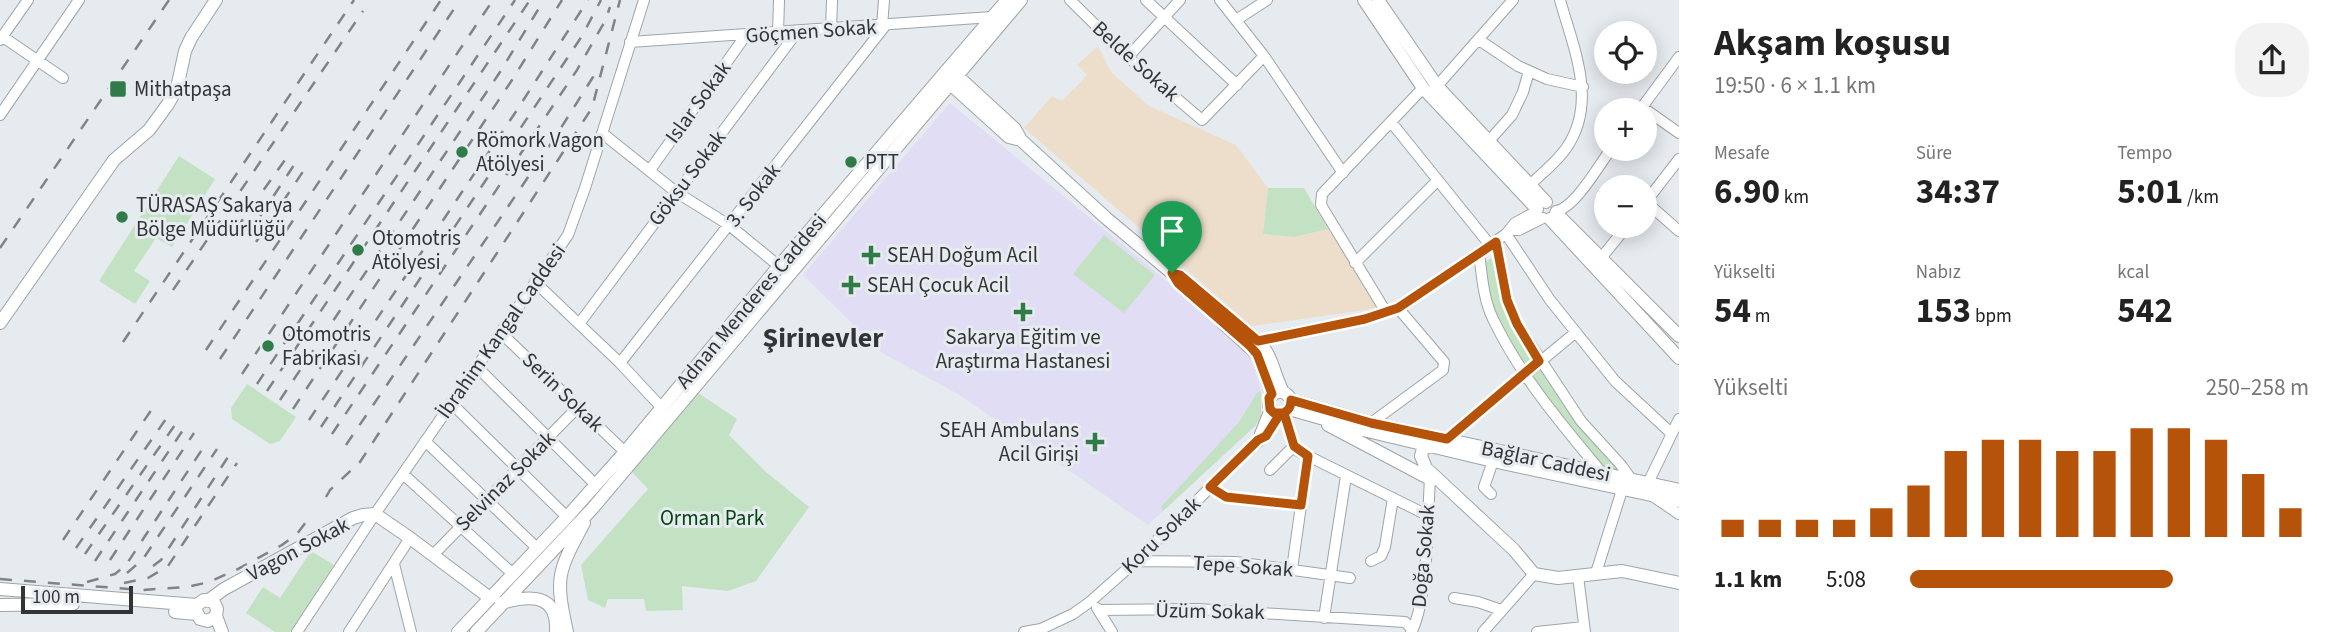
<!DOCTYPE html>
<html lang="tr">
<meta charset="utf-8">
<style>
body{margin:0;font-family:"Source Sans 3",sans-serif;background:#f2f2f2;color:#222;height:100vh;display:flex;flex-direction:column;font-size:26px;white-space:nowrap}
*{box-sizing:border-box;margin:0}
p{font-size:23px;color:#767676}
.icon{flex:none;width:38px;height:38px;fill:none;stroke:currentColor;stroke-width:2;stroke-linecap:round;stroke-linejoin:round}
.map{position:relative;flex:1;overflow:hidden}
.drawer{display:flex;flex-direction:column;background:#fff;width:665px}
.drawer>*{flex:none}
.tools{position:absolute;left:1594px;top:21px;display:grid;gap:14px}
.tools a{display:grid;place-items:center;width:63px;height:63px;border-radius:50%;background:#fff;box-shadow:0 4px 18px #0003;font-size:35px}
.scale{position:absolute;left:21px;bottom:18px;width:112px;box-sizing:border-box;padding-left:7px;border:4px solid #323436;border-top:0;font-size:19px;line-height:24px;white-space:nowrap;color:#323436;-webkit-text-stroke:5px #e6ebf0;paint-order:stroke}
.pin{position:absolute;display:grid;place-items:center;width:60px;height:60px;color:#fff;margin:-72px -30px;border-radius:50% 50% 50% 0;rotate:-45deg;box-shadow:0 0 7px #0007}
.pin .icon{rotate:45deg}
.round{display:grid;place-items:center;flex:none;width:74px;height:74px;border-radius:28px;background:#f2f2f2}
.overview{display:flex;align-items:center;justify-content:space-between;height:119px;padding:0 35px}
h1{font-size:38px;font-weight:700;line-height:52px}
.metrics{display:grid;grid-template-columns:repeat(3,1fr);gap:10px;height:119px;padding:7px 35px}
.metrics div{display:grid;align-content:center}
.metrics b{font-size:35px;font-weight:700}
.metrics small{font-size:19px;font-weight:400}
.metrics p{font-size:19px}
.chart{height:196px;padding:14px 35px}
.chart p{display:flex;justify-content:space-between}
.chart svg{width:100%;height:126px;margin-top:7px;stroke:#b45309;stroke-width:6}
ul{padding:0 35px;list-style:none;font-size:23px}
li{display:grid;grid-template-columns:112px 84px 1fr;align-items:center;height:52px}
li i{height:18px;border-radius:9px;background:#b45309}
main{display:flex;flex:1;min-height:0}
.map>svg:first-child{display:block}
</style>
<main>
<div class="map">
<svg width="1679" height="632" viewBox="0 0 1679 632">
<rect width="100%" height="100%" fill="#e6ebf0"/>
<path fill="#eddecb" d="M1098 46 1111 72 1149 106 1236 145 1268 188 1263 234 1295 237 1328 229 1380 308 1252 326 1024 128 1052 96 1062 101 1087 75 1077 65Z"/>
<path fill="#e0ddf4" d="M950 103 1235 337 1250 356 1261 391V416L1255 426 1148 525 958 394 882 353 803 275Z"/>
<path fill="#c3e2c3" d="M179 156 215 179 172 247 156 238 134 271 150 281 135 304 99 281Z
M1268 188H1304L1328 229 1295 237 1263 234Z
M1104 235 1155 275 1124 313 1073 274Z
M1496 256 1507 300 1539 361 1631 479 1603 474 1552 413 1493 319 1483 263Z
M247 384 296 417 280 441 270 444 232 419 231 408Z
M1261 391V416L1255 426 1163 511 1161 507 1239 422 1257 393Z
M697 392 737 419 729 435 766 472 809 507 756 581 728 591 682 586 683 610 646 611 644 599H608L605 608 588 600 581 565 648 489 631 471Z
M311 551 334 565 290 632H275L246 613 263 587 280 598Z"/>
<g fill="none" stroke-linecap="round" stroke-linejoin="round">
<defs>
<path id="minor" d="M1070 0 1128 57 1202 120 1264 56
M1146 0 1237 85
M1220 0 1264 56 1343 173
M1236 20 1267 0
M882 26 884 0
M831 30 832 0
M778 33 779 0
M3 37 63 78
M0 40 28 0
M1479 40 1518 66 1547 79 1583 87
M630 42 992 17
M1128 57 1180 0
M1437 86 1513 0
M1642 107 1679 133
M1640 110 1679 57
M0 115 79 0
M1391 122 1490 245
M602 133 676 192 729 225 779 266
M1488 142 1512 115 1523 92 1529 71
M650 170 746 35
M1529 186C1541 174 1558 161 1567 147 1598 101 1573 47 1560 0
M1646 202 1679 231
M1645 203 1679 159
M1556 211C1575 208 1599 165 1611 149
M1511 230H1519L1543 218
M1506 234 1550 300 1615 381 1671 433
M1496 242 1507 300 1517 324 1581 421 1621 465 1631 479
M1479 253C1482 275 1483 300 1494 321 1521 377 1563 426 1603 474
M1602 257 1627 226
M1355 263 1438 180
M535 282 620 363 662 408
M1386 312 1321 205 1322 194 1423 88
M579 324 797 32
M500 332 625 452
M1251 344 1278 336 1365 319 1398 308 1506 234 1515 223 1537 211
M620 363 885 26
M477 367 596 485
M451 403 567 517
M1284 413 1294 446 1298 451 1427 515
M1371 423 1443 370 1444 362 1398 308
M1260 434 1270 409
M1447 439 1576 332
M425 441 537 548
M1270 470 1294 446
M403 474 513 574
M1648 483 1679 419
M1210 487 1226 497 1301 505
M1491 494 1484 487 1493 461
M1654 497 1679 514
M433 555 578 407
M1136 561 1236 562 1350 578
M1371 561 1381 556 1385 547 1393 498
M394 564 411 632
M1292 569 1308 456
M1596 573 1622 490
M1578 576 1585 632
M1454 598 1478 602 1501 610
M1097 608 1112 632
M1099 610 1197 609 1405 622 1412 629 1411 632
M1324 618 1346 476
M1412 631C1429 594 1427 521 1430 479
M297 632 375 514 568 235 585 188 644 0
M349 632 410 538
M1024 632 1041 629 1073 614 1091 601 1136 561 1250 448 1266 436 1280 414
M1483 632 1534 574
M1537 632 1584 627"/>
<path id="major" d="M1364 0 1423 88 1537 209
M1378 0 1437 86 1546 202
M953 72 1015 129 1021 140
M945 79 1009 137 1021 140 1106 218 1172 273 1180 275 1258 341C1273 356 1273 373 1283 392
M1556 213 1679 336
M1550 219 1679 358
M1222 322 1257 354 1272 394
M0 323 114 160 149 130 168 104 177 88 185 51 191 38 216 0
M1269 403a11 11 0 1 1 22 0a11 11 0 1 1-22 0Z
M1291 400 1371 423 1679 490
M1289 409 1359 429 1493 461 1679 501
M1328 425 1432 480
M1430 446 1423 449 1421 456 1426 468 1514 550 1534 574 1558 578 1622 571 1679 583
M0 589 197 605
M209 600 224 589 353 518 363 515 375 514 410 538 490 598
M501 603C530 595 558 593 556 632
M0 605 73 604
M175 612 197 614
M216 616 208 621 200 619 196 611 197 605 204 600 214 602 217 609 216 616 222 632
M458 632 567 517 625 452 779 266 1007 0
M476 632 592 509 1021 0
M567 632C555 577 557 573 584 523"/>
</defs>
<use href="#minor" stroke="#9fa4a8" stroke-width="12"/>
<use href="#major" stroke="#9fa4a8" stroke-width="14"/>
<use href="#minor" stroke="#fff" stroke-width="10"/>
<use href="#major" stroke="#fff" stroke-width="12"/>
<path stroke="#808487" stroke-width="2.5" stroke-dasharray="12 12" stroke-linecap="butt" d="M236 229 287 157
M247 236 296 162
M256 242 306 167
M0 248 169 0
M173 290 363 11
M123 342 354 0
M206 350 441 0
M220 359 460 0
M242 374 493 0
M257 384 515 0
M267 391 530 0
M280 400 500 72 544 0
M293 409 512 80 562 0
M309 420 515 113 588 0
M321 427 582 36 601 0
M332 434 577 70 605 21 610 7
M346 445 554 139 593 77 597 65
M326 497 330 490 360 462 592 108 620 0
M63 540 154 406
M76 548 168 416
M85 554 177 422
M110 560 194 433
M95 561 185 427
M153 566 161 560 228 457
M127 573 143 559 217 449
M0 579 142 590 187 587 209 582 236 570 282 545 297 534 312 514
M87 582 115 574 126 565 207 442
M124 583 148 578 168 566 237 463"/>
</g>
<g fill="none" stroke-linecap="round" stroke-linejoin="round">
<defs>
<path id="route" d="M1172 273 1178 283 1249 345 1257 354 1272 394 1269 398 1270 409 1274 413H1284L1294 446 1308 456 1301 505 1226 497 1210 487 1258 440 1266 436 1280 414C1288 412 1291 408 1291 400L1371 423 1447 439 1539 361 1517 324 1507 300 1496 242 1398 308 1365 319 1258 341 1180 275 1172 273"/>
</defs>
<use href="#route" stroke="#fff" stroke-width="14"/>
<use href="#route" stroke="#b45309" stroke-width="9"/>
</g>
<g fill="#317b49" stroke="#e6ebf0" stroke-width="2.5">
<rect x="109" y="80" width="18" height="18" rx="3.5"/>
<circle cx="462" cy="152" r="7"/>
<circle cx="851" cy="162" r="7"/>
<circle cx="122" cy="217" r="7"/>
<circle cx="358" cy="250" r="7"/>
<path d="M867.5 244.5h7v7h7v7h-7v7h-7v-7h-7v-7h7z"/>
<path d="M847.5 274.5h7v7h7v7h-7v7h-7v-7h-7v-7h7z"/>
<path d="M1019.5 301.5h7v7h7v7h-7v7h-7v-7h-7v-7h7z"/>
<circle cx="268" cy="346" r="7"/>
<path d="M1091.5 431.5h7v7h7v7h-7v7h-7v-7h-7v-7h7z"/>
</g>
<g text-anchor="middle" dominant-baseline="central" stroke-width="6" stroke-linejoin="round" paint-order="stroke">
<g font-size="21" fill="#323436" stroke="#e6ebf0">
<text transform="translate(811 31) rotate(-4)">Göçmen Sokak</text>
<text transform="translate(1136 61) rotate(42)">Belde Sokak</text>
<text transform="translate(698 102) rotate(-54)">Islar Sokak</text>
<text transform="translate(687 178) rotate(-53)">Göksu Sokak</text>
<text transform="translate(753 195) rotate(-52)">3. Sokak</text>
<text transform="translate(751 301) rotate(-50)">Adnan Menderes Caddesi</text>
<text transform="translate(501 331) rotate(-55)">İbrahim Kangal Caddesi</text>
<text transform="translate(563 392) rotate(44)">Serin Sokak</text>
<text transform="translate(1546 461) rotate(12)">Bağlar Caddesi</text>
<text transform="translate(505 481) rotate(-45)">Selvinaz Sokak</text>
<text transform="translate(1161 535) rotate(-44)">Koru Sokak</text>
<text transform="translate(298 549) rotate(-28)">Vagon Sokak</text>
<text transform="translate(1423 556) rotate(-85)">Doğa Sokak</text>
<text transform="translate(1243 566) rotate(4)">Tepe Sokak</text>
<text transform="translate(1210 611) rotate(1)">Üzüm Sokak</text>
</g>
<g font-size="21" fill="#323436" stroke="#e6ebf0" text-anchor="start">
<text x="134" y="89">Mithatpaşa</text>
<text x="476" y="140">Römork Vagon<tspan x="476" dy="24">Atölyesi</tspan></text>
<text x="865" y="162">PTT</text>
<text x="136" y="205">TÜRASAŞ Sakarya<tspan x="136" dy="24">Bölge Müdürlüğü</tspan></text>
<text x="372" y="238">Otomotris<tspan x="372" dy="24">Atölyesi</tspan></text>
<text x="887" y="255">SEAH Doğum Acil</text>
<text x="867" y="285">SEAH Çocuk Acil</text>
<text x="282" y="334">Otomotris<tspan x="282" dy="24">Fabrikası</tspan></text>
<text x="1023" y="337" text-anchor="middle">Sakarya Eğitim ve<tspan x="1023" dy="24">Araştırma Hastanesi</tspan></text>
<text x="1079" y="430" text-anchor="end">SEAH Ambulans<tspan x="1079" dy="24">Acil Girişi</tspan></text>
</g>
<g font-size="21" fill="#00450c" stroke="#e6ebf0">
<text x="712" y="518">Orman Park</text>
</g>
<g font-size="28" font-weight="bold" fill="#323436" stroke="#e6ebf0">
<text x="823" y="338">Şirinevler</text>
</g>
</g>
</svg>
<div class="tools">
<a><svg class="icon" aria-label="locate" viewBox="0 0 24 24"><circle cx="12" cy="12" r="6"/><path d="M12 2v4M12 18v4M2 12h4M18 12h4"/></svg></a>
<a>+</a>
<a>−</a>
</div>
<div class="scale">100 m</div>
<div class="pin" style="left:1172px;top:273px;background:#1e9e55"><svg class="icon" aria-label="arrive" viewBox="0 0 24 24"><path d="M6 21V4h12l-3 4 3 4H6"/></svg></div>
</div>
<section class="drawer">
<div class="overview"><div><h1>Akşam koşusu</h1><p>19:50 · 6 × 1.1 km</p></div><a class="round"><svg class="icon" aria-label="share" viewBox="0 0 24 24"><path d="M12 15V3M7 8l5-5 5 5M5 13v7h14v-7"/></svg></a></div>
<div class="metrics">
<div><p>Mesafe</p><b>6.90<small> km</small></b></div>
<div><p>Süre</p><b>34:37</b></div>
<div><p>Tempo</p><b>5:01<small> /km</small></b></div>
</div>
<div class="metrics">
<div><p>Yükselti</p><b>54<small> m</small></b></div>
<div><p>Nabız</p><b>153<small> bpm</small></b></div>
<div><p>kcal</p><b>542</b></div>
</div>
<div class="chart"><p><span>Yükselti</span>250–258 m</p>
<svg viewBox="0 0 160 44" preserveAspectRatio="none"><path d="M5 44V38M15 44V38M25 44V38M35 44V38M45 44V34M55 44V26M65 44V14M75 44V10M85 44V10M95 44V14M105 44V14M115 44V6M125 44V6M135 44V10M145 44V22M155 44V34"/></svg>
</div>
<ul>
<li><b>1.1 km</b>5:08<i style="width:66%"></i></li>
</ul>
</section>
</main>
